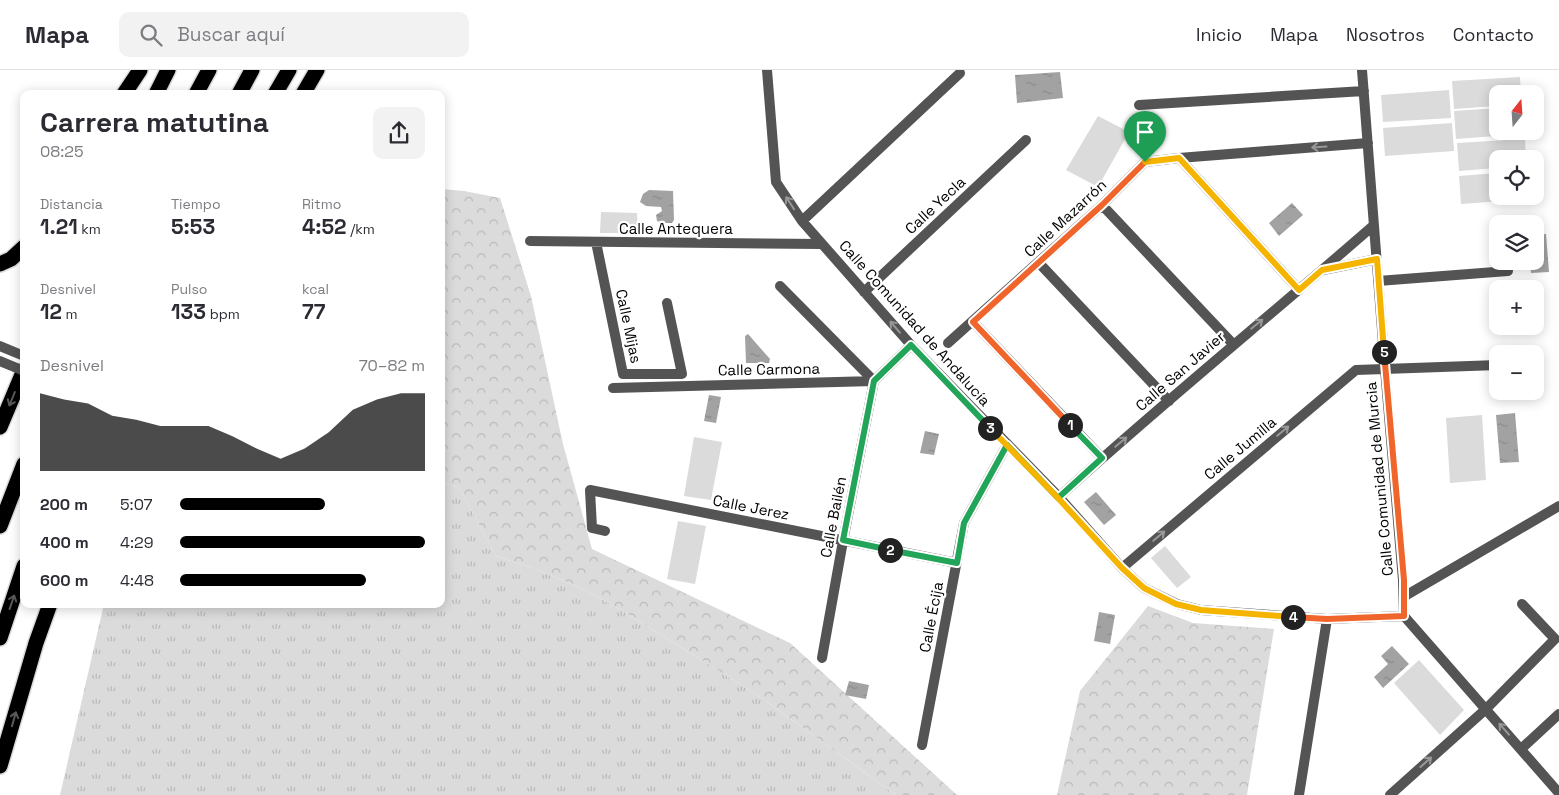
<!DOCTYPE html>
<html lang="es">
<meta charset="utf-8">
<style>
body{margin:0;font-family:"Space Grotesk",sans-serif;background:#f2f2f3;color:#2b2b33;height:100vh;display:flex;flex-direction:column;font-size:19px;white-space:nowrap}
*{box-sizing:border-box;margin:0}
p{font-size:16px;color:#7c7c81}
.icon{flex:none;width:28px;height:28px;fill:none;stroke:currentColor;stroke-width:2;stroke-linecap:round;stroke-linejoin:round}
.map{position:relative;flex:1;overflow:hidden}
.side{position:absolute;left:20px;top:20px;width:425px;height:518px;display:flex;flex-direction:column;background:#fff;border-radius:10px;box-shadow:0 2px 12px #0003}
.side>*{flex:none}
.needle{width:32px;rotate:17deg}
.controls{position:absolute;left:1489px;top:15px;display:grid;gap:10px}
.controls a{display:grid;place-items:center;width:55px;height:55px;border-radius:10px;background:#fff;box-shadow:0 2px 12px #0003;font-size:25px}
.pin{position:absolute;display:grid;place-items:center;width:42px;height:42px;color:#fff;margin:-51px -21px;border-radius:50% 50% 50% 0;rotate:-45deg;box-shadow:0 0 5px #0007}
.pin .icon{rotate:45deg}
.km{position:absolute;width:25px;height:25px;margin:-12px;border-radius:50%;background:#222;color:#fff;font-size:14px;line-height:25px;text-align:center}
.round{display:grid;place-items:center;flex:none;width:52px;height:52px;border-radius:10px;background:#f2f2f3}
.summary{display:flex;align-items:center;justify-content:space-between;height:85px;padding:0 20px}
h1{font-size:28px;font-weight:700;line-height:38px}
.stats{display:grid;grid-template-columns:repeat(3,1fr);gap:8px;height:85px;padding:5px 20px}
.stats div{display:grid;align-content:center}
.stats b{font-size:21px;font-weight:700}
.stats small{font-size:14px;font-weight:400}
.stats p{font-size:14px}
.chart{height:140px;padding:10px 20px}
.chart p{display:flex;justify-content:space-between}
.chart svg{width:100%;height:90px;margin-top:5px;fill:#000;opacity:.7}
ul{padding:0 20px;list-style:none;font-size:16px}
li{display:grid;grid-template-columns:80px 60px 1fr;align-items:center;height:38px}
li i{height:12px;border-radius:6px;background:#000}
header{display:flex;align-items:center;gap:30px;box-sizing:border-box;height:70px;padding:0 25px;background:#fff;border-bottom:1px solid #e1e1e2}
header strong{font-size:24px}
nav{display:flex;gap:28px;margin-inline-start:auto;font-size:18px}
.search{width:350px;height:45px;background:#f2f2f3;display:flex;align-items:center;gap:12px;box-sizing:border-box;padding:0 18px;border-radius:10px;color:#7c7c81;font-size:19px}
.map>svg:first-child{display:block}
</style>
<header>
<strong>Mapa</strong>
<div class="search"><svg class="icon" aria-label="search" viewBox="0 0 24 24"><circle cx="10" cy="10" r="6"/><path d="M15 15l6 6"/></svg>Buscar aquí</div>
<nav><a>Inicio</a><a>Mapa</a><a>Nosotros</a><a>Contacto</a></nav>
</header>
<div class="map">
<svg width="1559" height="725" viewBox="0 0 1559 725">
<defs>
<pattern id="grass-tufts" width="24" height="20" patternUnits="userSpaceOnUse" patternTransform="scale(1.25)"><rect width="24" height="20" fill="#dbdbdb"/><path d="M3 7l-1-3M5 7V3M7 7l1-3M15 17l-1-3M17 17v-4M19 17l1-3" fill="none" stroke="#bababa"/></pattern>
<pattern id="park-crowns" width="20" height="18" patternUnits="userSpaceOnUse" patternTransform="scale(1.25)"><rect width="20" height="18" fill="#dbdbdb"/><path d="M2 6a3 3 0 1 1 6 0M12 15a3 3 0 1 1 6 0" fill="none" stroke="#bababa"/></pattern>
<pattern id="water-ripples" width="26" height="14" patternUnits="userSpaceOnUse" patternTransform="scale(1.25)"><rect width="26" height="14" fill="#a2a2a2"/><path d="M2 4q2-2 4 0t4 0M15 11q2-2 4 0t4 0" fill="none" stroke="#8a8a8a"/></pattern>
</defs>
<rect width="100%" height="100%" fill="#fff"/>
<path fill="url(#grass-tufts)" d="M441 410 452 416 459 417 496 486 532 498 577 516 618 538 756 624 896 725H60L104 534H441Z"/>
<path fill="url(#park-crowns)" d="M441 119 464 121 500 128 531 226 563 374 592 479 790 573 957 725H896L756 624 618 538 577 516 532 498 496 486 459 417 452 416 441 410Z
M1148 536 1193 553 1274 559 1247 725H1057L1080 621Z"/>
<path fill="#dbdbdb" d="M1520 7 1521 24H1498L1497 36 1454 39 1452 11Z
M1449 20 1451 48 1383 52 1381 25Z
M1497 38 1498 61H1524V64L1456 69 1454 41Z
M1098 46 1129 62 1098 117 1066 100Z
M1452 53 1454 81 1385 86 1383 58Z
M1525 69 1526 89H1498L1497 98 1459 101 1457 73Z
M1497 103 1498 126H1529V129L1461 134 1459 106Z
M601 142 637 143 638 163H600Z
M1482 345 1486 410 1450 413 1446 348Z
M694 367 722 372 711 430 684 426Z
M678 451 706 456 695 514 667 509Z
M1165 476 1191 507 1177 518 1151 488Z
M1419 590 1464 640 1440 665 1394 613Z"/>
<path fill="url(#water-ripples)" d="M1060 2 1063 28 1017 33 1015 5Z
M649 120 673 121 674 150 672 153H663L657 151 656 145 662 141 661 137 646 136 640 132 643 124Z
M1292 133 1303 145 1279 166 1269 153Z
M1546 164 1549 202 1531 203 1530 191H1535V165Z
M748 264 770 289 769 293H746L745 266Z
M709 325 721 327 716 353 704 351Z
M1515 343 1519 392 1500 393 1496 345Z
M925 361 939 364 934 385 920 383Z
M1096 422 1116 445 1104 455 1084 432Z
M1099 542 1115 545 1110 574 1094 571Z
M1392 576 1409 594 1383 618 1374 607 1388 594 1381 586Z
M849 611 869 615 866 629 845 625Z"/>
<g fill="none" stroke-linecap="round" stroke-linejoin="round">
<defs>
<path id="highway" d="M124 24 140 0
M156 24 168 0
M196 24 209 0
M239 24 252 0
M275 24 289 0
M303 24 317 0
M0 194 11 189 24 177
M0 357 24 300
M0 456 24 394
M0 568 24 496
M0 696 36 573 50 534"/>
</defs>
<use href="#highway" stroke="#dbdbdb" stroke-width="18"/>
<path stroke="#545454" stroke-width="10" d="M767 0 776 112 802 151 911 275 1059 427 1122 498 1144 518 1177 534 1201 540 1327 549 1404 546 1559 723
M1362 0 1385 299 1403 510 1404 546
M1139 35 1364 21
M1179 88 1299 220
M1102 135 1233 274
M802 151 960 3
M530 171 822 174
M596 172 623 304H682L667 233
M1039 193 1169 331
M1323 200 1377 189
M1378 211 1508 201
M780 216 874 311 843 471 822 588
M864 222 1026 70
M973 252 1102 388
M948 273 1102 135 1145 92 1179 88 1368 73
M0 276 24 286
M613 318 874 311 911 275
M1059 427C1161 334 1270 246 1374 155
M605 461 592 458 590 420 957 493
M1122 498 1356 300 1498 295
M1405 526 1559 436
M922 675 964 453 1007 375
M1521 679 1559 644
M1299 725 1327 549
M1390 725 1486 639 1555 569 1522 534"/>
<use href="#highway" stroke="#000" stroke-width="15"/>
<path stroke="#545454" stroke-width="10" d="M0 291 24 301"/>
</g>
<defs><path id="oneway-shaft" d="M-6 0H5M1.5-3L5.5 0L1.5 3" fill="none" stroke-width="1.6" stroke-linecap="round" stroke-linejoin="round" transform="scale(1.25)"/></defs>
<g stroke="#989898">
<use href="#oneway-shaft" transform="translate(1319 77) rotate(176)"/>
<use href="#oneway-shaft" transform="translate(790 133) rotate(-123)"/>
<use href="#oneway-shaft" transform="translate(1257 254) rotate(-39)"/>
<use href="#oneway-shaft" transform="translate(895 257) rotate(-131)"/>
<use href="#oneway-shaft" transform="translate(1283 361) rotate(-40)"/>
<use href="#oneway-shaft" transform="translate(1121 372) rotate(-40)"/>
<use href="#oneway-shaft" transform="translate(1159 466) rotate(-40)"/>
<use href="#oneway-shaft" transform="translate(1504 659) rotate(-131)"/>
<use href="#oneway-shaft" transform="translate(1426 692) rotate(-42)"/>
</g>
<g stroke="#595959">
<use href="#oneway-shaft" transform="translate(12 329) rotate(112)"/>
<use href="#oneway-shaft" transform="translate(12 532) rotate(-71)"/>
<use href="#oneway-shaft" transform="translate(14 649) rotate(-74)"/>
</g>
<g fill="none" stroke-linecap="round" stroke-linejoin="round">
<defs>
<path id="split-1" d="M1070 355 973 252 1102 135 1145 92"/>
<path id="split-2" d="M890 480 957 493 964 453 1007 375 1058 428 1102 388 1070 355"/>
<path id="split-3" d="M890 480 843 470 874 311 911 275 990 358"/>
<path id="split-4" d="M990 358 1058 428 1122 498 1144 518 1176 534 1201 540 1293 547"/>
<path id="split-5" d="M1293 547 1327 549 1404 546V510L1384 282"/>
<path id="split-6" d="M1145 92 1179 88 1299 220 1322 200 1377 189 1384 282"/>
</defs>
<use href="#split-1" stroke="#fff" stroke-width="10"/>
<use href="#split-2" stroke="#fff" stroke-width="10"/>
<use href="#split-3" stroke="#fff" stroke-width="10"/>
<use href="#split-4" stroke="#fff" stroke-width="10"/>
<use href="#split-5" stroke="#fff" stroke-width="10"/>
<use href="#split-6" stroke="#fff" stroke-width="10"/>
<use href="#split-1" stroke="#f0652b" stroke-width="6"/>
<use href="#split-2" stroke="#22a559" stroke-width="6"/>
<use href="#split-3" stroke="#22a559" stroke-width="6"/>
<use href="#split-4" stroke="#f5b400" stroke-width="6"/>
<use href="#split-5" stroke="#f0652b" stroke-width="6"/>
<use href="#split-6" stroke="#f5b400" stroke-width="6"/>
</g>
<g text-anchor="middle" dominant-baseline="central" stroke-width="4.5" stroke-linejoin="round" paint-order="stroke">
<g font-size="15" fill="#000" stroke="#fff">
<text transform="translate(935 135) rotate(-43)">Calle Yecla</text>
<text transform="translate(1065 148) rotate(-43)">Calle Mazarrón</text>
<text x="676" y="158">Calle Antequera</text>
<text transform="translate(915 253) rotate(48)">Calle Comunidad de Andalucía</text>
<text transform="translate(629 256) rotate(78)">Calle Mijas</text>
<text transform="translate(769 299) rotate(-1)">Calle Carmona</text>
<text transform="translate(1180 301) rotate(-41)">Calle San Javier</text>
<text transform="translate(1240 378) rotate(-40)">Calle Jumilla</text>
<text transform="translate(1379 409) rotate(-95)">Calle Comunidad de Murcia</text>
<text transform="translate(751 437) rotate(11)">Calle Jerez</text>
<text transform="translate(833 447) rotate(-79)">Calle Bailén</text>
<text transform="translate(931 547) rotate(-79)">Calle Écija</text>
</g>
</g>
</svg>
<div class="controls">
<a><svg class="needle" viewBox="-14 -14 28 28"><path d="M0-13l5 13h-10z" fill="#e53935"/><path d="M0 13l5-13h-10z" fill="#7c7c81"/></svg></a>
<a><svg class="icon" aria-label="locate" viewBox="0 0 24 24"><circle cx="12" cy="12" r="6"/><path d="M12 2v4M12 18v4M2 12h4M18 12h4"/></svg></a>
<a><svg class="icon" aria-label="layers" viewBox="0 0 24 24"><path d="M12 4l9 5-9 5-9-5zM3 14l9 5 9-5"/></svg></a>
<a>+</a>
<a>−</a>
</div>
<div class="pin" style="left:1145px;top:92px;background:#1e9e55"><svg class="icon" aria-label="arrive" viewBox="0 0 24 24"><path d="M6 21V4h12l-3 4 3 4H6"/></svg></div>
<b class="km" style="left:1070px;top:355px">1</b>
<b class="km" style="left:890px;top:480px">2</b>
<b class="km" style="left:990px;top:358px">3</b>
<b class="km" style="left:1293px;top:547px">4</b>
<b class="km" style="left:1384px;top:282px">5</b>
<section class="side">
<div class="summary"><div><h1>Carrera matutina</h1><p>08:25</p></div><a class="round"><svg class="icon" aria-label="share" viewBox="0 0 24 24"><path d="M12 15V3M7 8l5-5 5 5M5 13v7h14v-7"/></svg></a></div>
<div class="stats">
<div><p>Distancia</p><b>1.21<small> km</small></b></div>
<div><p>Tiempo</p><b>5:53</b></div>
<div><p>Ritmo</p><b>4:52<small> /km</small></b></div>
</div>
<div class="stats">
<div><p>Desnivel</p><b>12<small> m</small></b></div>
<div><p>Pulso</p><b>133<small> bpm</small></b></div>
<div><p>kcal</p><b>77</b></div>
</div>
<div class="chart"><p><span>Desnivel</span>70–82 m</p>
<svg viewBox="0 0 160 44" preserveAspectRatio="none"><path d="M0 44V6L10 9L20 11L30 17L40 19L50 22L60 22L70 22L80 27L90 33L100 38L110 33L120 25L130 14L140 9L150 6L160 6V44z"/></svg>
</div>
<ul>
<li><b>200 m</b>5:07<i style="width:59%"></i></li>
<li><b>400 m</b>4:29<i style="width:100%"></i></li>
<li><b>600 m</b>4:48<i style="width:76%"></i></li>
</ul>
</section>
</div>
